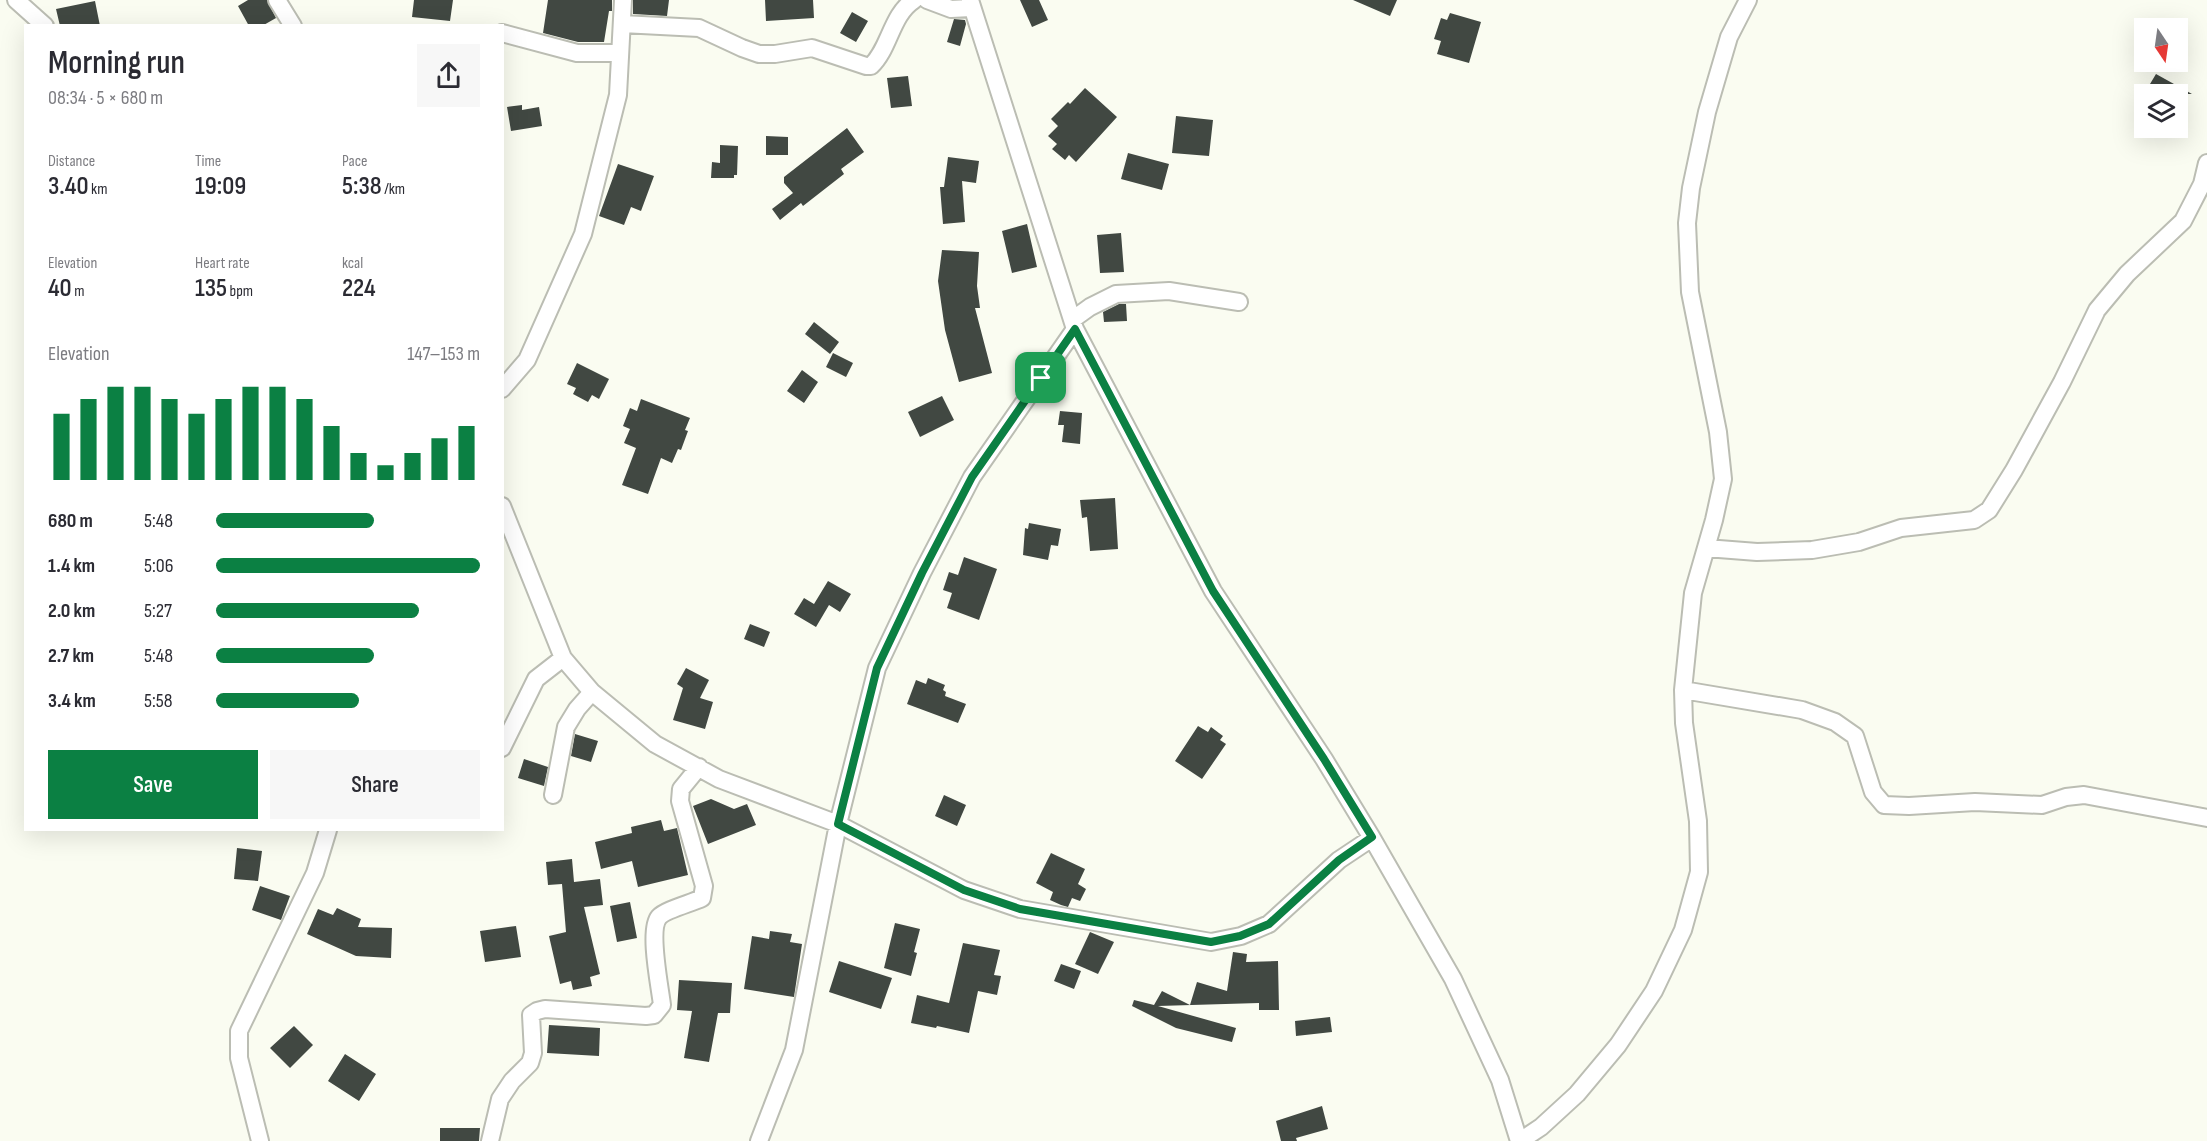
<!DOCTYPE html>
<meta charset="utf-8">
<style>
body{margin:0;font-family:"Sofia Sans Condensed",sans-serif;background:#f7f7f7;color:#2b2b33;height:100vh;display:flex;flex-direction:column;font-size:22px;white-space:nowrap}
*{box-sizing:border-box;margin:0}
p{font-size:20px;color:#7c7c81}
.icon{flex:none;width:33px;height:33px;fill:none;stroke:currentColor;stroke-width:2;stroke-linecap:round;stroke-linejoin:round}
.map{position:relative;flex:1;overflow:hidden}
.drawer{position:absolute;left:24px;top:24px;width:480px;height:807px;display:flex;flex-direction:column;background:#fff;border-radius:0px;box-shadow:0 6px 24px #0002}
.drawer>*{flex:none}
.needle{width:39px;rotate:167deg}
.fabs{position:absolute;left:2134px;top:18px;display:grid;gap:12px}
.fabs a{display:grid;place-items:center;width:54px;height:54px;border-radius:0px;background:#fff;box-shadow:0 6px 24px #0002;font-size:30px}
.pin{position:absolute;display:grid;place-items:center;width:51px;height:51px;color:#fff;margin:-26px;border-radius:12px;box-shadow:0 3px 9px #0006}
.round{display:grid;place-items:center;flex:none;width:63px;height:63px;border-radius:0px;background:#f7f7f7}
.summary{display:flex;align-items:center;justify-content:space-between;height:102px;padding:0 24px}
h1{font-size:33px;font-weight:600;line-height:45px}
.metrics{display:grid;grid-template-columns:repeat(3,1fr);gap:9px;height:102px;padding:6px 24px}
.metrics div{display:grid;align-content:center}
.metrics b{font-size:26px;font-weight:600}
.metrics small{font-size:16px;font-weight:400}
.metrics p{font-size:16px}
.chart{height:168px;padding:12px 24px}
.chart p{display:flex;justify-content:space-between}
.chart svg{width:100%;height:108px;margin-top:6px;stroke:#0b8043;stroke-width:6}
.primary-button{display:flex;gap:12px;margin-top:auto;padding:12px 24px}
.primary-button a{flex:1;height:69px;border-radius:0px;background:#0b8043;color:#fff;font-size:24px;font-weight:600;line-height:69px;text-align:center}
.primary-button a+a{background:#f7f7f7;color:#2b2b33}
ul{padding:0 24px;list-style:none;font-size:20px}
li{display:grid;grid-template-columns:96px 72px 1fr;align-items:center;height:45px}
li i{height:15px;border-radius:8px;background:#0b8043}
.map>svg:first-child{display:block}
</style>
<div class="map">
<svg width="2207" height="1141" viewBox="0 0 2207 1141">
<rect width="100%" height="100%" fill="#fafcf1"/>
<path fill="#414842" d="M248 0H267L276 18 262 26H249L238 6Z
M414 0H453L450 21 412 17Z
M548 0H612V11H609L604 42H578L543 33Z
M633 0H669L667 16 633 14Z
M765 0H813L814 18 766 21Z
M1020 0H1039L1048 20 1032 27Z
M1353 0H1397L1390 16Z
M95 1 100 26H60L56 9Z
M852 12 868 21 856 42 840 33Z
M1450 13 1481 22 1469 63 1437 54 1441 41 1434 39 1441 18 1447 20Z
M954 19 965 20 966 24 960 46 947 42Z
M2156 74 2192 94H2144Z
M908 76 912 106 891 108 887 78Z
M1085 88 1117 117 1076 162 1069 155 1065 160 1052 149 1057 144 1048 136 1058 126 1051 119 1068 102 1070 104Z
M522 105V110L539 107 542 126 511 131 507 107Z
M1176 116 1213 120 1209 156 1172 153Z
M847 128 864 152 841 169 844 174 803 206 801 203 780 220 772 209 793 193 784 183V177Z
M766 136 788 137V155H766Z
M720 145 738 146 737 175H734V178H711L712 162 720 163Z
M1128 153 1169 164 1162 190 1121 179Z
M948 157 979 161 976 183 962 181 965 222 943 224 940 187H944Z
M618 164 654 176 641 211 631 207 624 225 599 216Z
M1027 224 1037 267 1012 273 1002 231Z
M1121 233 1124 272 1100 273 1097 235Z
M942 250 979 252 977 286 980 308H975L992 373 959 382 945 330 938 281Z
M1119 304H1126L1127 321 1104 322 1103 312Z
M814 322 839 342 830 354 805 334Z
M833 353 853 363 846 377 826 367Z
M577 363 609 379 599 399 592 395 588 402 573 394 576 388 567 384Z
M802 370 818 382 804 403 787 391Z
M942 396 954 420 920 437 908 412Z
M641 399 690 418 685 430 688 431 681 450 678 449 672 463 661 458 648 494 622 485 636 448 624 443 630 429 623 426 630 408 637 411Z
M1060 411 1082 413 1080 444 1062 442 1064 425H1058Z
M1115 498 1118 549 1090 551 1087 517 1082 518 1080 500Z
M1029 523 1061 529 1058 546 1051 545 1048 560 1023 555 1025 528 1028 529Z
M964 557 997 569 979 620 947 608 952 593 943 590 949 572 958 575Z
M828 581 851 594 840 612 829 605 816 627 794 614 804 598 814 604Z
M750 624 770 632 764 647 744 639Z
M686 668 709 680 700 698 713 702 705 729 673 720 683 688 677 684Z
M928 678 945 685 943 690 946 692 945 696 966 704 958 723 907 704 916 680 926 684Z
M1198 726 1208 732 1211 727 1223 736 1220 740 1226 744 1202 779 1175 761Z
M575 734 598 741 591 762 571 756Z
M524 759 548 767 544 786 518 778Z
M944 795 966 805 957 826 935 816Z
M711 799 734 809 747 804 756 825 708 844 693 806Z
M661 820 664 831 677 828 688 875 638 887 632 861 601 869 595 842 632 833 631 827Z
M237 848 262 851 258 881 234 879Z
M1051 853 1085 869 1078 884 1086 889 1080 901 1072 898 1068 907 1061 905 1050 900 1053 892 1036 883Z
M572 859 574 882 600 879 603 905 584 907 600 974 590 977 592 986 573 990 571 981 560 984 549 936 566 932 562 884 548 885 546 862Z
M260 886 290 896 281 920 252 910Z
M630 902 637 938 617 942 610 906Z
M337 908 361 919 358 927 392 928 391 958 356 956 307 934 318 909 333 915Z
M895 923 920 929 914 952 917 953 911 976 884 968Z
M516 926 521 957 485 962 480 931Z
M770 931 792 934 790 942 802 944 794 997 744 989 752 936 769 939Z
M1090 932 1114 942 1098 974 1075 964Z
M963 943 1000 950 994 975 1001 976 997 995 978 991 969 1033 937 1026 936 1028 911 1023 917 995 949 1003Z
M1233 952 1247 954 1246 962 1278 961 1279 1010H1259V1003L1158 1006 1236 1028 1232 1042 1176 1028 1132 1006 1134 1000 1154 1005 1162 991 1190 1005 1197 982 1227 991Z
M839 961 892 978 881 1009 829 992Z
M1061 964 1081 971 1074 989 1054 981Z
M679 980 732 983 730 1013H718L709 1062 684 1058 692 1011 677 1010Z
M1330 1017 1332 1032 1296 1036 1295 1021Z
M549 1025 600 1028 599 1056 547 1053Z
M294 1026 313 1045 290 1068 270 1048Z
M345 1054 376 1074 359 1101 328 1081Z
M1322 1106 1328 1129 1296 1138 1297 1141H1281L1276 1121Z
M440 1128H480L479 1141H440Z"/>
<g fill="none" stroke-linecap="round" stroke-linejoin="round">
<defs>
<path id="minor" d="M16 0 45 26
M277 0 293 26
M927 0 951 9 971 8
M970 0 1075 329 1213 591 1324 759 1372 838 1453 979 1500 1080 1519 1141
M622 24 699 28 742 48 759 54H775L812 48 866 66H871C890 48 891 15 914 0
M502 33 577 53H620
M1072 320 1090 307 1116 294 1169 291 1239 302
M502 389 527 360 583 234 618 95 623 0
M502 506 563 658 592 692 655 744 719 779 838 824 964 890 1020 909 1211 942 1241 936 1269 924 1339 860 1372 838
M1706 548 1757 552 1812 550 1859 542 1901 528 1974 520 1989 510 2014 470 2062 382 2097 310 2127 274 2183 221 2202 184 2207 163
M1683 690 1802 710 1835 722 1855 736 1873 792 1884 805 1909 806 1975 802 2042 805 2066 797 2084 795 2207 818
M502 748 536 679 563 658
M553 795 566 727 577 709 592 692
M260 1141 239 1058V1031L315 873 328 830
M490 1141 500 1099 512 1081 530 1063 533 1053 531 1015 537 1011 545 1009 646 1016 654 1015 662 1005C660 987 648 930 659 917 665 910 692 903 702 898L704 886 680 801 681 789 699 767
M759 1141 794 1050 838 824 877 668 922 573 972 477 1075 329
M1520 1141 1541 1127 1577 1094 1618 1045 1654 991 1683 930 1699 872 1698 821 1684 723 1683 690 1693 593 1714 520 1723 479 1718 432 1690 292 1687 223 1691 188 1707 112 1729 37 1748 0"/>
</defs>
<use href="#minor" stroke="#bbbdb3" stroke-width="20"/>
<use href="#minor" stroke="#fff" stroke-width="16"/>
</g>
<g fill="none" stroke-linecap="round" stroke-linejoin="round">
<defs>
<path id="route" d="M1075 329 1213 591 1324 759 1372 837 1339 860 1269 924 1240 936 1211 942 1020 909 964 890 838 824 877 668 922 573 972 477Z"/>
</defs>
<use href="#route" stroke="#fff" stroke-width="12"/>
<use href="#route" stroke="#0b8043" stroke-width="8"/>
</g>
</svg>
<div class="fabs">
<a><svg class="needle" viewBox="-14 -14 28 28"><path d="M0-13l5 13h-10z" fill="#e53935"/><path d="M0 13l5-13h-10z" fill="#7c7c81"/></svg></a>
<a><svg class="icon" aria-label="layers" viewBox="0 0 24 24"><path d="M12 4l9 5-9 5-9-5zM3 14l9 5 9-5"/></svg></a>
</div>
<div class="pin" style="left:1041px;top:378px;background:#1e9e55"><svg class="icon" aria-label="arrive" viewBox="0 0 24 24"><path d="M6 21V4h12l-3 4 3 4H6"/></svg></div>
<section class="drawer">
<div class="summary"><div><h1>Morning run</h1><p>08:34 · 5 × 680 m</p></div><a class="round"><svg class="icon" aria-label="share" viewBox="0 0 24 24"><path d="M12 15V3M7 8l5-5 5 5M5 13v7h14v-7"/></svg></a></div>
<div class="metrics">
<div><p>Distance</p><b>3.40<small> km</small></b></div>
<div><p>Time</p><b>19:09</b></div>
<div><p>Pace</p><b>5:38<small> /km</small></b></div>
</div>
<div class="metrics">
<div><p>Elevation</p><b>40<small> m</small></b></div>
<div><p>Heart rate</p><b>135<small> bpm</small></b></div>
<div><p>kcal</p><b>224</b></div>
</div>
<div class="chart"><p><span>Elevation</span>147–153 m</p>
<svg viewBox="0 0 160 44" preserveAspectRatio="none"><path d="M5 44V17M15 44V11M25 44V6M35 44V6M45 44V11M55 44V17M65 44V11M75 44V6M85 44V6M95 44V11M105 44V22M115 44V33M125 44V38M135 44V33M145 44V27M155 44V22"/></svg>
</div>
<ul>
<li><b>680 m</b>5:48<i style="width:60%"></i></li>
<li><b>1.4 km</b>5:06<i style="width:100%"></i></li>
<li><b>2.0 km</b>5:27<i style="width:77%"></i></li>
<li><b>2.7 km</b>5:48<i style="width:60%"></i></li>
<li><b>3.4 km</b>5:58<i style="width:54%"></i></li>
</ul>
<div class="primary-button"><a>Save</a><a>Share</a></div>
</section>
</div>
